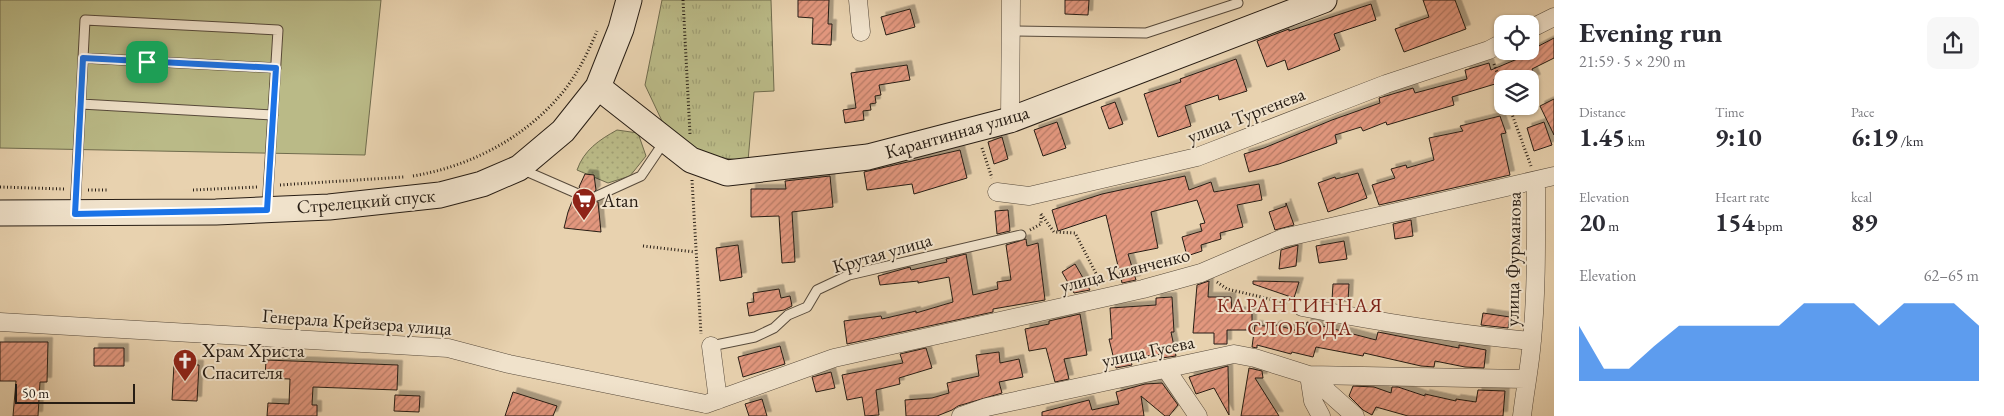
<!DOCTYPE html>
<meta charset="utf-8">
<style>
body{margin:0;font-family:"EB Garamond",serif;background:#f7f7f7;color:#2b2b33;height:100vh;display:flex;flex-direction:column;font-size:19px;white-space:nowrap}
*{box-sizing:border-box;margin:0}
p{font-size:16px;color:#7c7c81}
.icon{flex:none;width:28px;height:28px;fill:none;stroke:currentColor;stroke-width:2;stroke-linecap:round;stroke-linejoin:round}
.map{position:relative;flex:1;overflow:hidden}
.side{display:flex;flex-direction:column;background:#fff;width:450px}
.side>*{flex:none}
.buttons{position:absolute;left:1494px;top:15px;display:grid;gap:10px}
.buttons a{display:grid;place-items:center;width:45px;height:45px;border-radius:10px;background:#fff;box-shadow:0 1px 4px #0004;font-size:25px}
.scale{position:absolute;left:15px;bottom:12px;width:120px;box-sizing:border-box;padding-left:5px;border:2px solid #271d14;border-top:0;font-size:14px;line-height:18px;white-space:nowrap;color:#271d14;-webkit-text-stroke:4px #f0e2cb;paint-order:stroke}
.pin{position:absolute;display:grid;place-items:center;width:42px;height:42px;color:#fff;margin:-21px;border-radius:10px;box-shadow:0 2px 8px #0006}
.round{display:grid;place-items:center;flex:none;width:52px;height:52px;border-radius:10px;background:#f7f7f7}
.overview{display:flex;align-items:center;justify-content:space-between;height:85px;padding:0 25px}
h1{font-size:28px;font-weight:700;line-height:38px}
.stats{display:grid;grid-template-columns:repeat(3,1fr);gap:8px;height:85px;padding:5px 25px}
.stats div{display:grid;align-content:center}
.stats b{font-size:25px;font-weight:700}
.stats small{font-size:14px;font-weight:400}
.stats p{font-size:14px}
.chart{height:140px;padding:10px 25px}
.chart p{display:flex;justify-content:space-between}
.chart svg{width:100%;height:90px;margin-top:5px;fill:#1a73e8;opacity:.7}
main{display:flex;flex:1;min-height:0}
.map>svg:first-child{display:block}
</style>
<main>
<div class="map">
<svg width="1554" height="416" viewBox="0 0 1554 416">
<defs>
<pattern id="grass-dots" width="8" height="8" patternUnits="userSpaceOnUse" patternTransform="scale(1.25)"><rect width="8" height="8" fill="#baba87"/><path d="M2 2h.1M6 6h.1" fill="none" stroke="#a09f74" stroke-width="1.8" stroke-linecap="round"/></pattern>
<pattern id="park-tufts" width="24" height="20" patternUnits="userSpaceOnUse" patternTransform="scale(1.25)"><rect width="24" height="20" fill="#baba87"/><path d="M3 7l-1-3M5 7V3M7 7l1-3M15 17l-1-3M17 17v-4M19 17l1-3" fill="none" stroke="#a09f74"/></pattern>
<pattern id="building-hatch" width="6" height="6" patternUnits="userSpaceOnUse" patternTransform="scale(1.25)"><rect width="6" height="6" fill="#e2977e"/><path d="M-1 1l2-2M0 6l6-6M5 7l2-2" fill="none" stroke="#b77b66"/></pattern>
<filter id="shadow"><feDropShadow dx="4.5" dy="-4.5" stdDeviation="0" flood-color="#0004"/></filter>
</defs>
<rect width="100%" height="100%" fill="#e8d2af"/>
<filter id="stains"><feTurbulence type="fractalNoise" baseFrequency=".004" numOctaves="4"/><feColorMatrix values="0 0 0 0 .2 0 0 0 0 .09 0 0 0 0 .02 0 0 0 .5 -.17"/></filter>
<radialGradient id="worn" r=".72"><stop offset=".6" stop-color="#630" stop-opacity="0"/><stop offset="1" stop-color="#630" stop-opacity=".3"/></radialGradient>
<path fill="url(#grass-dots)" stroke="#706c4e" d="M617 130 638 133 646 156 630 176 608 183 577 170C584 150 599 140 617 130Z"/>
<path fill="url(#park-tufts)" stroke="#706c4e" d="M662 0H771L774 91 754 92 748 161 700 155 662 121 645 85Z"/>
<path fill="#baba87" stroke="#706c4e" d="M0 0H381L365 155 0 148Z"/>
<path fill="url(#building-hatch)" stroke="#271d14" filter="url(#shadow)" d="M798 0H829L828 24H832L831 45 812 44 813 18 798 17Z
M1065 0H1089L1088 15 1065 14Z
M1423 0H1455L1466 29 1404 52 1395 29 1429 17Z
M1371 4 1376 20 1334 34 1340 50 1288 70 1285 60 1267 67 1257 41 1289 29V31Z
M910 9 915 27 886 35 881 17Z
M1554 38V58L1532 69 1536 79H1494L1495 84 1452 97 1454 105 1387 125 1386 122 1363 131 1361 127 1335 135 1337 143 1279 164 1249 172 1244 154 1264 148 1332 120 1380 103 1379 98 1413 88 1415 93 1467 79 1465 70 1489 63 1491 70 1534 52 1533 49Z
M1236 59 1247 91 1219 100 1218 95 1185 106 1191 126 1158 137 1144 94 1181 82 1180 79Z
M907 65 910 80 879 85 881 95 875 96 876 103 870 104 871 110 863 111 864 120 845 123 843 110 856 108 851 73Z
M1554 99V135L1540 106Z
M1115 102 1123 124 1109 129 1101 107Z
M1500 116 1506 133 1501 134 1510 175 1379 205 1372 185 1395 178 1391 169 1406 165 1407 168 1434 160 1429 138 1463 131 1460 126Z
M1057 122 1066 148 1043 156 1034 130Z
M1544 122 1552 145 1534 151 1527 128Z
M1002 137 1008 159 994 164 988 142Z
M960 150 967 178 914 194 912 184 867 190 864 172Z
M1358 173 1367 198 1328 212 1318 183 1335 177 1336 179Z
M585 174 594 175 596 190 591 196 593 201 598 202 601 232 564 228 568 212 573 199 579 198 582 195 581 190 579 187Z
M830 176 833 207 792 212 795 262 782 263 779 216 751 217V189H786L785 181Z
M1185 176 1189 190 1211 182 1214 192 1259 184 1262 200 1237 205 1243 227 1220 233 1221 239 1201 245 1202 251 1187 256 1182 237 1202 231 1200 224 1205 223 1197 200 1151 212 1158 248 1128 254 1136 280 1122 283 1106 215 1058 231 1052 210 1102 194Z
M1286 203 1294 225 1275 230 1269 212 1286 206Z
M1008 210 1010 231 997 234 995 211Z
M1411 220 1413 236 1395 239 1393 224Z
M1026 239 1027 246 1038 243 1045 300 993 309V312L847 344 844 321 881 316 882 319 916 311V313L953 302 949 277 918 283V281L880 285 878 276 910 267 911 270 947 262 946 259 966 254 973 295 998 289 997 282 1011 280 1006 245Z
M1344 241 1347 259 1319 263 1316 246Z
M738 245 742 277 720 281 716 248Z
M1298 245 1296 266 1279 269 1281 250Z
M1075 264 1090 290 1074 293 1062 272Z
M1209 281 1208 297H1231L1232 311 1252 312V330H1227V344H1214V333H1193L1197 285Z
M1253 281 1299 282 1294 298 1253 284Z
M1333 284H1349L1348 301 1332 300Z
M779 289 781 298 790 296 792 306 784 310 749 316 747 303 754 302 753 293Z
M1172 297 1174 332H1171L1176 356 1162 358 1161 354 1130 358 1132 365 1116 368 1109 339H1112L1110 308 1156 305V298Z
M1483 313 1510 317 1508 328 1481 325Z
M1080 314 1087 355 1064 359 1069 379 1055 382 1046 348 1029 351 1025 329 1049 324V321Z
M1307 322 1376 340 1378 332 1459 348V345L1486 350 1484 368 1465 367 1435 361 1434 367 1421 366 1364 353 1363 356 1316 347 1313 357 1292 352 1291 354 1257 345V348L1252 347 1255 325 1275 327 1276 325 1305 333Z
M0 342H48L47 382H40L38 416H13L16 381H0Z
M780 346 785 364 743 377 738 357Z
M94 348H124V366H94Z
M926 348 932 368 899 378 900 384 876 390 879 415 865 416 862 397 847 400 842 375 903 363 900 354Z
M999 352 1000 363 1019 359 1023 377 999 382 1002 393 958 406 952 410 937 416H906L905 400 932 398 949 393 947 383 979 376 976 355Z
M266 360 398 365 397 390 313 387 312 405H317V416H267L268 403 289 404 290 379 265 378Z
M174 364 199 365 197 401 172 400Z
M1228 366 1229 415 1214 388 1196 394 1189 377Z
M1249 368 1262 371 1263 378H1255L1279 416H1241Z
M831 372 835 388 816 392 812 377Z
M1162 383 1178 405 1169 416H1165L1141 396 1144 416H1042V412L1089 400 1092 410 1119 404 1116 392 1145 384Z
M1353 386 1374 387 1391 393 1392 387H1398L1425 396V394L1456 401V399L1476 402 1478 390 1505 391 1503 416H1408L1376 407 1372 415 1363 410 1349 396Z
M513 392 557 406 553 416H505Z
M395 395 420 396 419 412 394 411Z
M762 399 767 416H749L745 404Z"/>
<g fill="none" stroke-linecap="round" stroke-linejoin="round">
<defs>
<path id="lane" d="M1011 31 1146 33 1238 3
M83 58 276 68
M81 104 273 115
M521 169 576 193
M597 196 641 176 664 142
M75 211 85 20 278 30 267 209
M711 346 755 337 774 328 788 315 807 307 817 290 849 275 1021 235"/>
<path id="street" d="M858 0 861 32
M1530 29 1554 17
M1010 120 1011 0
M997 192 1029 196 1197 157 1386 84 1489 50 1502 43
M1302 307C1379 322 1454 334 1532 341
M0 322 448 348 509 364 706 404
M711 346 718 400
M1166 369 1198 416
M1309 375 1355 416
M1309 375 1313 401 1321 416
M706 404 834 358 1143 289 1201 273 1283 238 1554 176
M961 416 987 407 1234 354 1255 358 1309 375 1525 379
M1522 416C1525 390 1530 366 1532 340 1537 288 1536 234 1536 180"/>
<path id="secondary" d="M598 87 691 160 727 173 868 157 1010 120 1324 0
M0 213 216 212 329 207 440 195 482 184 519 168 563 131 598 87 621 29 629 0"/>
</defs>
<use href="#lane" stroke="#574a3b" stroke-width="11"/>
<use href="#street" stroke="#574a3b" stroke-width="19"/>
<use href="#secondary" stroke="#271d14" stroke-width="27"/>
<path stroke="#271d14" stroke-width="3" stroke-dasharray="1 2.5" stroke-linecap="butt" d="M683 0 690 134
M1494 64 1502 87
M1509 106 1531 166
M982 148 992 178
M413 176C467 167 519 141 556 100 574 81 587 55 597 31
M692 180 701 334
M280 185 404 177
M0 187 64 189
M88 190H109
M193 190 257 187
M1041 214 1054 232 1075 233 1101 283
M1030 230 1041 224V215
M643 246 695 252
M1217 282 1227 289 1287 303"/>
<use href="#lane" stroke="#f0e2cb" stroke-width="9"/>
<use href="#street" stroke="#f0e2cb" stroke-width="18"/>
<use href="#secondary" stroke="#f0e2cb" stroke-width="25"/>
</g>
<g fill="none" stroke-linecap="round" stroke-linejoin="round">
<defs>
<path id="route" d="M83 58 276 68 267 210 75 214Z"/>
</defs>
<use href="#route" stroke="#fff" stroke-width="10"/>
<use href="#route" stroke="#1a73e8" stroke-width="6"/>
</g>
<defs>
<symbol id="supermarket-pin" viewBox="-11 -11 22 30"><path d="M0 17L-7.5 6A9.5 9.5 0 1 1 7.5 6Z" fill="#8f2418" stroke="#f0e2cb"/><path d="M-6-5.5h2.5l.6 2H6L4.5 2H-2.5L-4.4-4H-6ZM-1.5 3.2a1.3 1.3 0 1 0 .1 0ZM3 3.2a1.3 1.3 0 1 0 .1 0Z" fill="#fff"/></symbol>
<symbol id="church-pin" viewBox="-11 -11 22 30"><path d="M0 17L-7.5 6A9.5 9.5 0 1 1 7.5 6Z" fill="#8f2418" stroke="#f0e2cb"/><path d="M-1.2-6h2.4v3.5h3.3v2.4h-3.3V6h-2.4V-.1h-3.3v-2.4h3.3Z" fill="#fff"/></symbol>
</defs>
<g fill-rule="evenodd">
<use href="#supermarket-pin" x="570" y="186" width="28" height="38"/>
<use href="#church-pin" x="171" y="347" width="28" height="38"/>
</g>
<g text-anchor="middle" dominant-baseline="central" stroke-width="4" stroke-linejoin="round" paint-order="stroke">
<g font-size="19" fill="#271d14" stroke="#f0e2cb">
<text transform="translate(1246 115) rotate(-21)">улица Тургенева</text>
<text transform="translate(957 132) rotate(-16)">Карантинная улица</text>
<text transform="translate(366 201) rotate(-5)">Стрелецкий спуск</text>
<text transform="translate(882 253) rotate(-16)">Крутая улица</text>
<text transform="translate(1513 259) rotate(-89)">улица Фурманова</text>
<text transform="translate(1125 270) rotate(-14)">улица Киянченко</text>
<text transform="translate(357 322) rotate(4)">Генерала Крейзера улица</text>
<text transform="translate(1148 351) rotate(-12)">улица Гусева</text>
</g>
<g font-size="19" fill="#271d14" stroke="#f0e2cb" text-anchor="start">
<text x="602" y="200">Atan</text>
<text x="202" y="350">Храм Христа<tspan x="202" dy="22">Спасителя</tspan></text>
</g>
<g font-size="20" letter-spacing="1" fill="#7a1f14" stroke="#f0e2cb">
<text x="1300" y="305">КАРАНТИННАЯ<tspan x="1300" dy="23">СЛОБОДА</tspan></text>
</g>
</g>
<rect width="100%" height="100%" filter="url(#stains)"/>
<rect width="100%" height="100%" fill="url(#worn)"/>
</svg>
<div class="buttons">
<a><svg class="icon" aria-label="locate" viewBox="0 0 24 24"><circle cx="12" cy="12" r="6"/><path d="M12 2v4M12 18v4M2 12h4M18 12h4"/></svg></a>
<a><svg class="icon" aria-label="layers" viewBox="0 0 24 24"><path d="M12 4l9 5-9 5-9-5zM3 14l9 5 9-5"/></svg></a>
</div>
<div class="scale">50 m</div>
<div class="pin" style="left:147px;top:62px;background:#1e9e55"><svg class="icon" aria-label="arrive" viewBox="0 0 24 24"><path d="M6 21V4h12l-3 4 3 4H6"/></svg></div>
</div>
<section class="side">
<div class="overview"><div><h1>Evening run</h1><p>21:59 · 5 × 290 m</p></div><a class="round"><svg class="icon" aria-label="share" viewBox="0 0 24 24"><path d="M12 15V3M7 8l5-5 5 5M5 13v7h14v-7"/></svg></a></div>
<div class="stats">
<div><p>Distance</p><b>1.45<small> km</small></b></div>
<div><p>Time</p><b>9:10</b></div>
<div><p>Pace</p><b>6:19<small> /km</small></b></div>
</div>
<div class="stats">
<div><p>Elevation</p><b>20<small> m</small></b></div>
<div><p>Heart rate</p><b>154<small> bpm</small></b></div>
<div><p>kcal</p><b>89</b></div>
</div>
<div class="chart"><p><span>Elevation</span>62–65 m</p>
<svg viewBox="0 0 160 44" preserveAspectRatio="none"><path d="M0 44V17L10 38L20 38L30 27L40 17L50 17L60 17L70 17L80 17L90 6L100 6L110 6L120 17L130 6L140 6L150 6L160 17V44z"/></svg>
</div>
</section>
</main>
